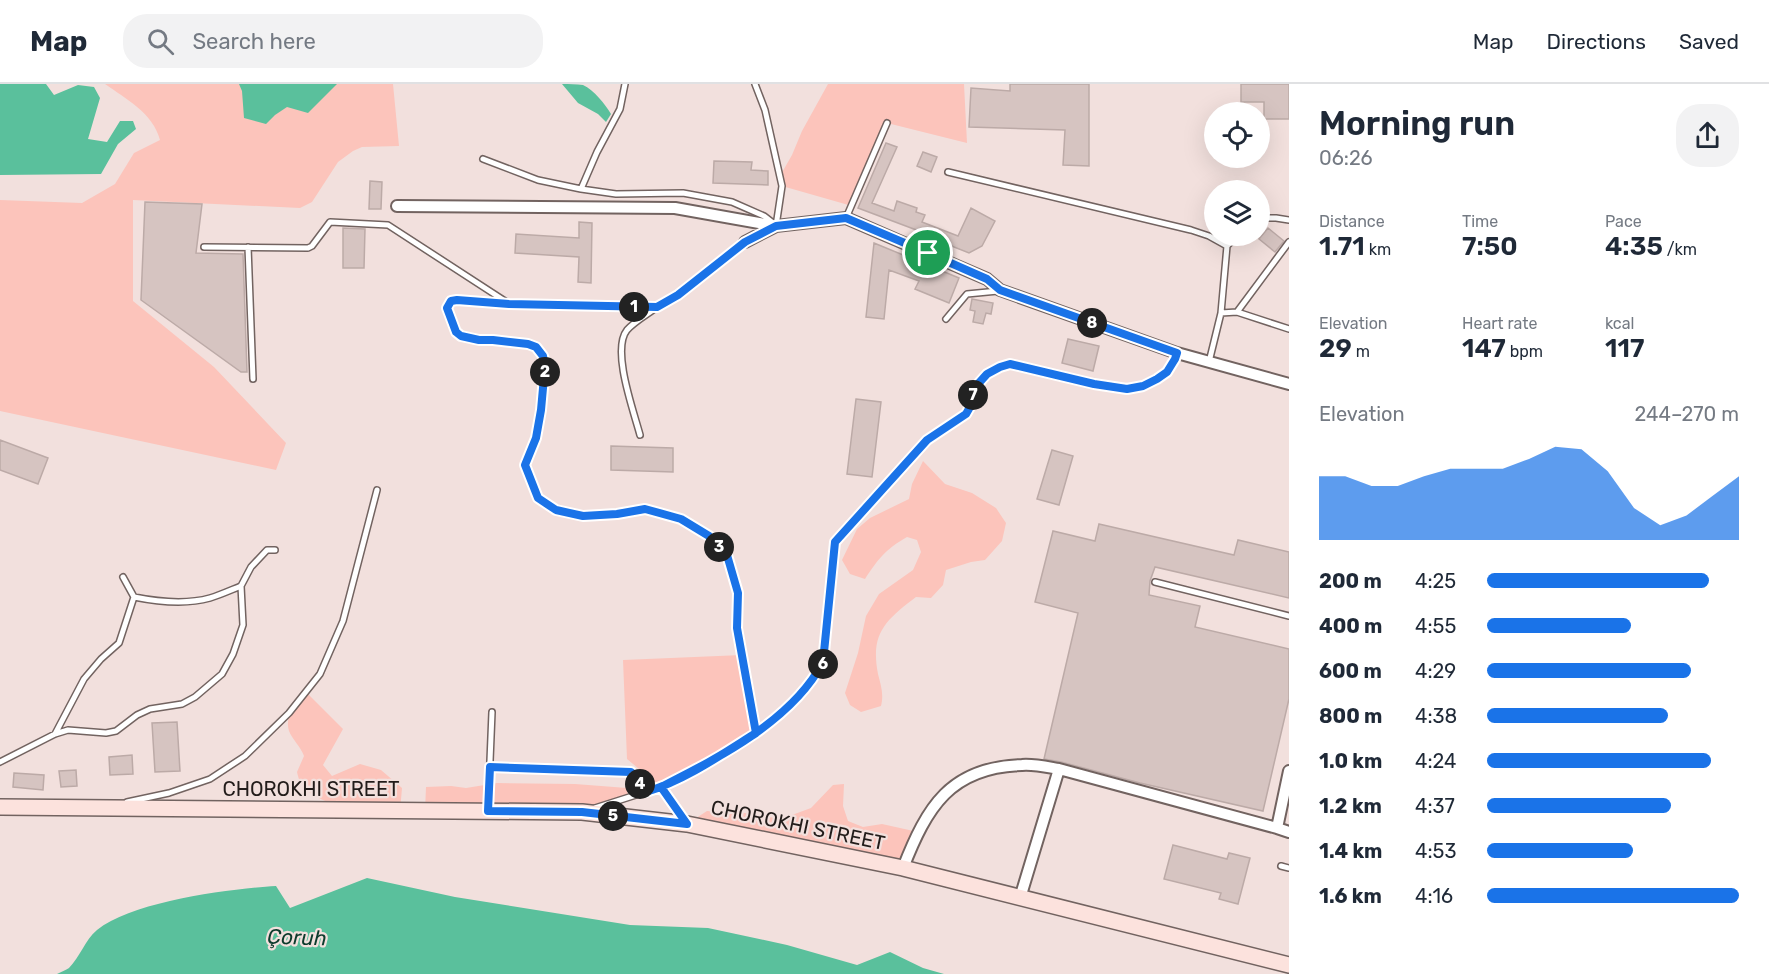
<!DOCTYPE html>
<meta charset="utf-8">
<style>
body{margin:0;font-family:Rubik,sans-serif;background:#f2f2f3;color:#1f2937;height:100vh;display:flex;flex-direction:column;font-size:22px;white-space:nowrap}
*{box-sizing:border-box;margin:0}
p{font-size:20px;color:#747a83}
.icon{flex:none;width:33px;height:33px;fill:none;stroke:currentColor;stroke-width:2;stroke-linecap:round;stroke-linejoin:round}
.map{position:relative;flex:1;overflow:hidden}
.side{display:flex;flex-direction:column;background:#fff;width:480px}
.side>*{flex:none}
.controls{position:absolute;left:1204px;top:18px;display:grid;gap:12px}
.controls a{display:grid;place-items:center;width:66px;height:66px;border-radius:50%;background:#fff;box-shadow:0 6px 24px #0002;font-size:30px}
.pin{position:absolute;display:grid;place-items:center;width:51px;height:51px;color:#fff;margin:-26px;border:3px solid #fff;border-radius:50%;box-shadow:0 2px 6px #0007}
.km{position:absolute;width:30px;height:30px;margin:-15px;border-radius:50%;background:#222;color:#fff;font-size:16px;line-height:30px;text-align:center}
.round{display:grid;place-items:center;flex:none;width:63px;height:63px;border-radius:24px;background:#f2f2f3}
.head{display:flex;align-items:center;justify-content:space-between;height:102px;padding:0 30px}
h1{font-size:33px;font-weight:600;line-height:45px}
.stats{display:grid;grid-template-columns:repeat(3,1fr);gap:9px;height:102px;padding:6px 30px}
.stats div{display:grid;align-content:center}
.stats b{font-size:26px;font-weight:600}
.stats small{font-size:16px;font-weight:400}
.stats p{font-size:16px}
.chart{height:168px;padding:12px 30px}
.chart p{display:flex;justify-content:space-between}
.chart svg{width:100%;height:108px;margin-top:6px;fill:#1a73e8;opacity:.7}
ul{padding:0 30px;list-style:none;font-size:20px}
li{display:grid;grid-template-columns:96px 72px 1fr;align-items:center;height:45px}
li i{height:15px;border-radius:8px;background:#1a73e8}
header{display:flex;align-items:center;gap:36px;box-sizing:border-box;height:84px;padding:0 30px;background:#fff;border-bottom:2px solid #e0e1e3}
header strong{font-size:28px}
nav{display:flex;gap:33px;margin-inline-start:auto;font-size:21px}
.search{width:420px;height:54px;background:#f2f2f3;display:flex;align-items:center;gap:15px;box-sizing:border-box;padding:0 21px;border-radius:24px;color:#747a83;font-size:22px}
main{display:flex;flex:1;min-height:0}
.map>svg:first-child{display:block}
</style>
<header>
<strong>Map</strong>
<div class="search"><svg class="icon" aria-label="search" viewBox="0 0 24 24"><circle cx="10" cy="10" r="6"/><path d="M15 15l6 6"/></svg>Search here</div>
<nav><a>Map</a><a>Directions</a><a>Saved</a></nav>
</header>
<main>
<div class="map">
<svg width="1289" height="890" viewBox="0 0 1289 890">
<rect width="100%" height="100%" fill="#f2e0dd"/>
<path fill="#fcc4bb" d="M105 0H393L399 62 362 63 353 67 338 78 312 118 300 124 133 116V217L214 283 286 359 276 386 0 327V116L82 119 115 100 134 69 160 56C153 29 126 15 105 0Z
M828 0H964L967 59 887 39 852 122 782 102 780 92 792 71 802 47Z
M923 377 945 400 972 409 996 424 1006 439 1002 457 985 476 971 478 946 486 943 501 931 514 916 513C886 536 870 549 878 590 881 602 884 610 881 622L861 628 850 621 845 609 858 569 866 532 879 510 913 486 921 468 917 456 907 453C886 465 878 475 865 495L850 490 842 476 857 445 870 434 909 415 912 400Z
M742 571 756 649 716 675 661 703 627 675 623 576Z
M306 608 343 645 323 681 332 692 360 680 381 686 402 704 400 727C369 724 323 727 302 701 299 697 298 692 297 688L304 672C301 663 292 655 289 647 284 631 297 619 306 608Z
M497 699 575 700 627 704 628 714 582 728 425 727 426 703 451 702 466 704Z
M844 700 843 722 848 737 863 743 882 740 918 748 903 784 687 740 707 727 745 729 781 735 811 724 833 701Z"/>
<path fill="#5ac09c" d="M0 0H46L54 11 78 1 94 3 100 14 88 55 107 58 120 37H133L136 45 118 60 101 90 0 91Z
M239 0H337L308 29 287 23 275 31 266 40 244 34 242 7Z
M562 0C569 0 577 0 583 1 594 6 605 20 611 30L606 38 598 30 578 19Z
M367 794 455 813 630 841 708 844 787 861 857 881 890 868 923 884 944 890H57C61 888 66 886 69 884 80 873 85 856 97 846 134 817 230 805 276 802L290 824Z"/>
<path fill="#d6c4c1" stroke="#bcaaa7" stroke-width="1.5" d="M1010 0H1089V82L1063 81 1065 46 969 43 971 4 1010 7Z
M1241 0H1289V35H1264V18H1241Z
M886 59 897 63 872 119 894 127 897 117 917 124 916 128 925 131 922 138 958 152 971 124 995 137 982 162 969 169 934 155 935 153 858 124Z
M923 68 937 73 931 88 917 82Z
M714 77 752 78 751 86 768 87V101L713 99Z
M370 97 382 98 381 125H369Z
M145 118 202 120 196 169 243 170 247 288H241L141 216Z
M579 138 592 139 591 199 578 198 579 173 515 169 516 150 579 154Z
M343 144 365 145 364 184H343Z
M1268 144 1284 157 1275 168 1259 155Z
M874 159 959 194 949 219 915 205 919 197 889 186 884 235 866 233Z
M972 215 993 219 991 230 986 229 983 240 973 238 975 227 970 226Z
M1068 255 1099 262 1093 287 1062 279Z
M856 315 881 318 872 393 847 390Z
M0 356 48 374 38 400 0 386Z
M611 362 673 364V388L611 386Z
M1052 366 1073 372 1059 421 1037 415Z
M1099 440 1234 471 1238 456 1289 468V514L1155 483 1150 497 1149 511 1200 522 1195 543 1289 565V615L1263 727 1140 699 1061 678 1044 675 1078 529 1035 518 1053 447 1095 457Z
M177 638 180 687 155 688 152 639Z
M132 671 133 690 110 691 109 673Z
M76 686 77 702 61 703 59 687Z
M14 689 44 691 43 706 13 703Z
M1173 761 1227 775 1229 769 1250 774 1238 820 1219 815 1221 809 1164 795Z"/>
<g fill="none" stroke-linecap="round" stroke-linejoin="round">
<defs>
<path id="lane" d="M755 0 765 26 782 102 776 142
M483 75 538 96 581 105 616 110 683 109 732 118 764 132 773 139
M948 88 1191 146 1209 152 1227 162
M581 105 597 68 620 25 625 0
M846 134 887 39
M1260 134H1276L1289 136
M745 158 677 211 657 223 509 220 457 216 451 217 447 224 456 248 461 252 479 256H493L528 260 536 263 543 272 545 282 541 326 536 354 525 381 538 414 556 426 583 432 617 430 645 425 681 435 709 452 727 471 738 509 737 544 756 649
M204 163 308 164 312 162 330 138 388 141 508 219
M248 163 253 295
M1237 228 1289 158
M1221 229 1237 228 1289 245
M946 235 967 210 998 207
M1209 278 1221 229 1227 162 1237 152
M640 351C634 328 611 266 627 246 635 237 648 230 657 223
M1155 498 1289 532
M134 513C159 518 185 521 210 514 220 511 231 506 241 502
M55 650 84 595 101 575 119 559 134 513 123 493
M0 678 55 650 68 646 106 649 116 647 137 631 150 625 182 620 195 613 222 590 233 570 243 541 241 502 251 483 267 466H275
M490 683 631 688 646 708
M661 703 685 736
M127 718 169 709 210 695 245 672 289 629 320 590 343 537 377 406
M595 724 661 703 716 675 756 649 803 609 815 594 823 578 835 458 927 356 966 330 978 300 987 289 1010 280 1094 300 1127 305 1144 302 1157 295 1167 288 1175 275 1177 269
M488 726 492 628
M1281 782 1289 784"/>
<path id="street" d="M397 122 675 124 776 142
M745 158 776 142 846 134 987 195 1000 206 1177 269 1289 300
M1289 687 1277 744 1289 748
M903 784C927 723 950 683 1022 681 1034 680 1047 683 1059 685L1277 744
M1020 814 1059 685"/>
<path id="secondary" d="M0 723 582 728 687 740 903 784 1289 881"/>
</defs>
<use href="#lane" stroke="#726360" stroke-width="8"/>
<use href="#street" stroke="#726360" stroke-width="14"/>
<use href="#secondary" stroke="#726360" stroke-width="18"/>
<use href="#lane" stroke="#fff" stroke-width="5"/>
<use href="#street" stroke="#fff" stroke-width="10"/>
<use href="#secondary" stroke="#fce2dd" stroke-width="15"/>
</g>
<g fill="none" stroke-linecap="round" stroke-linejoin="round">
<defs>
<path id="route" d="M928 169 846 134 776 142 745 158 678 211 657 223 509 220 457 216 451 217 447 224 456 248 461 252 479 256H493L528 260 536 263 543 272 545 282 541 326 536 354 525 381 538 414 556 426 583 432 617 430 645 425 681 435 709 452 727 471 738 509 737 544 756 649C721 671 685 696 646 708L631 688 490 683 488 727 582 728 687 740 661 703C718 674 792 637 823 578L835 458 927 356 966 330 970 323 972 311 978 300 987 290 1000 283 1010 280 1094 300 1127 305 1143 302 1157 295 1167 288 1175 275 1177 269 1000 206 987 195 928 169"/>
</defs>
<use href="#route" stroke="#fff" stroke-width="12"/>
<use href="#route" stroke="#1a73e8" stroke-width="8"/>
</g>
<g text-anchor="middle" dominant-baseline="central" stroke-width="4.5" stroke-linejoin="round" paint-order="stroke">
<g font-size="20" fill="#221c1a" stroke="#f2e0dd">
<text x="311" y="705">CHOROKHI STREET</text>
<text transform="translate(798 741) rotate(12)">CHOROKHI STREET</text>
</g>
<g font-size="21" font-style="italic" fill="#0c3b2c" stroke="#f2e0dd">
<text transform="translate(297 853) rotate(2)">Çoruh</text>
</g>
</g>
</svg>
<div class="controls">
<a><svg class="icon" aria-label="locate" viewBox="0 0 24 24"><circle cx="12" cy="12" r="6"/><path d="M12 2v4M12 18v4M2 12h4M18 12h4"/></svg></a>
<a><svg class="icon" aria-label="layers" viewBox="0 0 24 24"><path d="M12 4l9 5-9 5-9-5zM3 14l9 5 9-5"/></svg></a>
</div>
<div class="pin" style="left:928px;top:169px;background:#1e9e55"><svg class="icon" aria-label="arrive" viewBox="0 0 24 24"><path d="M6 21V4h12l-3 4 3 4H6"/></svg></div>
<b class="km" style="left:634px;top:223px">1</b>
<b class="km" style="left:545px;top:288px">2</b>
<b class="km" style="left:719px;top:463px">3</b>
<b class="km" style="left:640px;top:700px">4</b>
<b class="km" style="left:613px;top:732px">5</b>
<b class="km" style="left:823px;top:580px">6</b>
<b class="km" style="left:973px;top:311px">7</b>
<b class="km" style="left:1092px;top:239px">8</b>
</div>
<section class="side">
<div class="head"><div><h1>Morning run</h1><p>06:26</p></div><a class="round"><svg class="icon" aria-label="share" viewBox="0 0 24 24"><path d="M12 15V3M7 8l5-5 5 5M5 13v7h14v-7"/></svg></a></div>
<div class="stats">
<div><p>Distance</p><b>1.71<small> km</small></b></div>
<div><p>Time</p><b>7:50</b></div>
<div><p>Pace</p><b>4:35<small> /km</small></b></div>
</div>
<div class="stats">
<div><p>Elevation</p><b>29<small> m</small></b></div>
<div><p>Heart rate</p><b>147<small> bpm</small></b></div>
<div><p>kcal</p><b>117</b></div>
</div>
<div class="chart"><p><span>Elevation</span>244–270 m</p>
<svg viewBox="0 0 160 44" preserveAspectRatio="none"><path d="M0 44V18L10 18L20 22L30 22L40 18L50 15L60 15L70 15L80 11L90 6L100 7L110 16L120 31L130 38L140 34L150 26L160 18V44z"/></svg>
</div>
<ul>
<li><b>200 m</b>4:25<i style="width:88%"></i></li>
<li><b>400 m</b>4:55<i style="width:57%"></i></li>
<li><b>600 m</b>4:29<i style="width:81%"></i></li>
<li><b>800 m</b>4:38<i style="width:72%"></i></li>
<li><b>1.0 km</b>4:24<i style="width:89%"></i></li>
<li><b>1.2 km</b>4:37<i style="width:73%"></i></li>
<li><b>1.4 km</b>4:53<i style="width:58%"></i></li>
<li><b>1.6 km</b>4:16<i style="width:100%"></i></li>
</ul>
</section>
</main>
